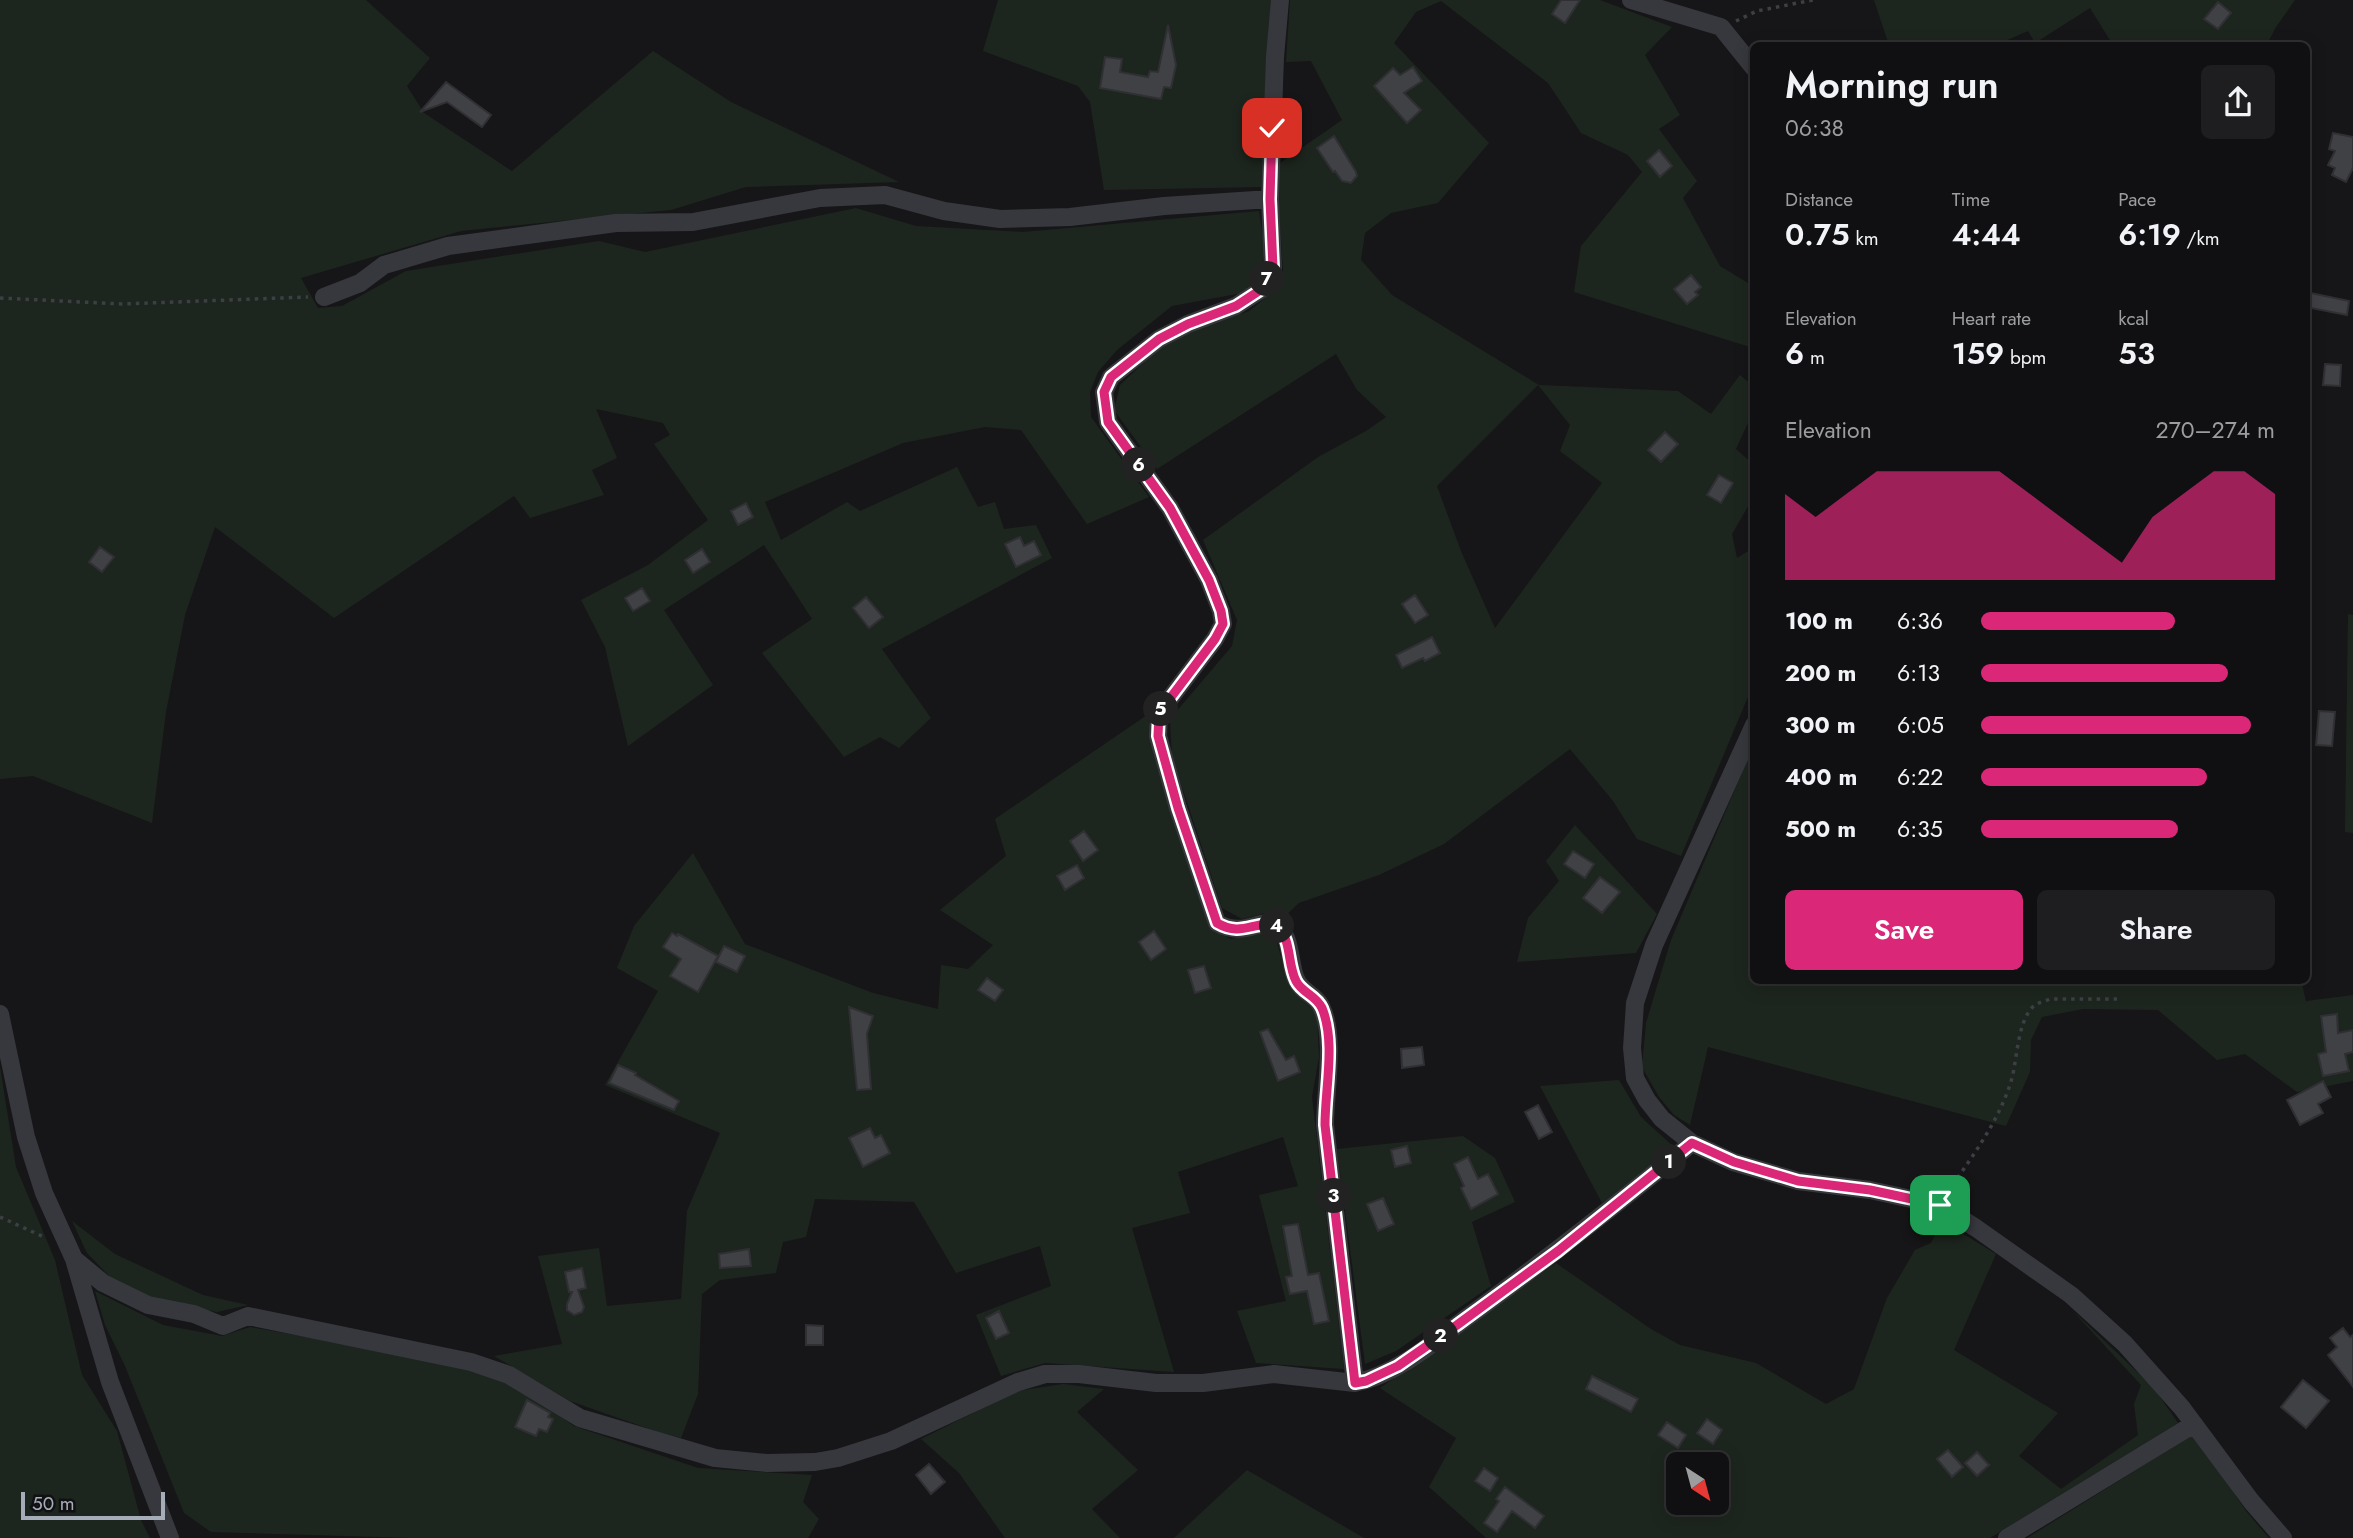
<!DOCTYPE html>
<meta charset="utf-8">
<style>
body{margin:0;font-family:Jost,sans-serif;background:#1e1e20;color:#f1f3f6;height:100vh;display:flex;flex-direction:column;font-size:26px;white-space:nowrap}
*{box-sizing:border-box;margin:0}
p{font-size:23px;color:#9c9d9f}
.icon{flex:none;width:38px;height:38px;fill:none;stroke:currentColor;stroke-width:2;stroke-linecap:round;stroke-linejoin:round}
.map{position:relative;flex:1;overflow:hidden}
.drawer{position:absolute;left:1750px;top:42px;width:560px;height:942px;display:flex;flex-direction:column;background:#101012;border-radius:10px;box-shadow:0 4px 18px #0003,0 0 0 2px #303032}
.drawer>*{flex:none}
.needle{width:46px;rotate:144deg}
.fabs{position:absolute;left:1666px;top:1452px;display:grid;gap:14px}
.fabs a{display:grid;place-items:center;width:63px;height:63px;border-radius:10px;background:#101012;box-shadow:0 4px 18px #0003,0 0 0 2px #303032;font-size:35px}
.scale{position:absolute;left:21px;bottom:18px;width:144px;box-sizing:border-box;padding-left:7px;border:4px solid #a7adb8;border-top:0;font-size:19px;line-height:24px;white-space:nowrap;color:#a7adb8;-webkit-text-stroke:5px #111113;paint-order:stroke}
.pin{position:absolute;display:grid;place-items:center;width:60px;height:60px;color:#fff;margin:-30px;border-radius:14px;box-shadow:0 4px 10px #0006}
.km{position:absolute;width:35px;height:35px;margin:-18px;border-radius:50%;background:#222;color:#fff;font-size:19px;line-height:35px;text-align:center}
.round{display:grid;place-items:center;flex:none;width:74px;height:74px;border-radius:10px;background:#1e1e20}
.overview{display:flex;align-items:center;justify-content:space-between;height:119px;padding:0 35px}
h1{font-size:38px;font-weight:600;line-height:52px}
.stats{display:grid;grid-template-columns:repeat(3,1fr);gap:10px;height:119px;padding:7px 35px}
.stats div{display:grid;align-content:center}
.stats b{font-size:30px;font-weight:600}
.stats small{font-size:19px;font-weight:400}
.stats p{font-size:19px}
.chart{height:196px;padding:14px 35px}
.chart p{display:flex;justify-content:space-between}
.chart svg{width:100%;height:126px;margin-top:7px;fill:#db2777;opacity:.7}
.primary-button{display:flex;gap:14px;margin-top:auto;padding:14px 35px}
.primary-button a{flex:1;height:80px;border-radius:10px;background:#db2777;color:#fff;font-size:28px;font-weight:600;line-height:80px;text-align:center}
.primary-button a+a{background:#1e1e20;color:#f1f3f6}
ul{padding:0 35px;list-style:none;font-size:23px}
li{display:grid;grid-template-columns:112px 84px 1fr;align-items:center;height:52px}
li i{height:18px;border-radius:9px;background:#db2777}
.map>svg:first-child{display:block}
</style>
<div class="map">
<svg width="2353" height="1538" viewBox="0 0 2353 1538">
<rect width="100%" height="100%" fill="#161618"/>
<path fill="#1d261e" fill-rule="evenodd" d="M0 0H366L430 58 407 86 424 113 512 171 653 51 731 102 899 182 746 187 671 210 461 231 301 278 318 308 342 306 406 271 599 241 645 252 856 208 916 226 1023 232 1259 211 1265 251 1259 277 1242 293 1172 306 1117 350 1098 372 1090 392 1091 417 1149 497 1087 524 1021 430 985 427 903 443 765 502 781 540 847 502 860 511 957 467 978 507 995 502 1004 529 1036 525 1052 558 882 649 931 718 899 748 880 737 844 757 762 653 812 619 764 545 664 610 713 685 628 746 605 647 581 600 648 565 708 520 654 444 670 435 663 423 596 409 617 458 592 470 604 495 530 518 514 496 334 618 215 527 185 615 166 712 152 823 33 776 0 779Z
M998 0H1276L1261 187 1104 190 1090 102 1078 86 983 51Z
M1290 0H1600L1672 27 1645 55 1680 115 1659 129 1697 181 1683 198 1720 266 1753 286V348L1574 292 1581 246 1642 172 1628 155 1581 133 1548 83 1441 1 1416 12 1394 43 1489 143 1438 203 1391 213 1365 233 1361 260 1392 295 1539 385 1678 391 1711 414 1740 375 1753 386V412L1736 449 1753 464V498L1732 534 1737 558 1753 548V685L1681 856 1637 839 1613 801 1570 749 1444 844 1379 875 1299 903 1283 918 1270 912 1242 919 1222 908 1172 757 1170 719 1232 646 1237 620 1203 540 1318 457 1366 431 1386 417 1357 390 1336 354 1157 469 1114 410 1120 385 1156 351 1178 337 1249 311 1269 295 1283 270 1279 208 1280 163 1342 120 1311 61 1286 62ZM1538 385 1570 425 1560 451 1602 483 1495 628 1461 551 1437 486Z
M1874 0H2295L2276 27 2266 46 2113 45 2090 8 2035 43 2028 31 1996 45H1889Z
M2348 614 2353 615V833L2345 832Z
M1147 715 1211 929 1231 939 1264 931 1274 933 1290 987 1317 1014 1319 1057 1312 1097 1344 1369 1256 1363 1237 1311 1286 1301 1259 1195 1298 1186 1283 1137 1178 1172 1190 1213 1132 1228 1174 1372 1045 1363 1001 1376 976 1315 1051 1286 1040 1246 956 1273 914 1202 815 1199 806 1237 783 1242 776 1273 720 1280 702 1294 698 1394 681 1438 658 1432 570 1401 494 1356 562 1344 538 1256 599 1248 607 1306 681 1299 687 1211 720 1133 605 1085 658 991 617 968 634 926 693 853 745 944 873 993 938 1009 941 965 968 969 993 945 940 910 1006 856 995 819Z
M1753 747 1754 980H2301L2306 1001 2353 995V1081L2297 1092 2245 1054 2217 1060 2158 1010 2083 1009 2042 1017 2031 1040 2030 1072 2006 1126 1708 1047 1690 1125 1674 1115 1659 1097 1642 1067 1646 1023 1671 940Z
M1575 825 1657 914 1636 953 1517 962 1528 918 1559 881 1546 861Z
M0 1067 16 1167 55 1260 82 1375 117 1431 141 1520 150 1538H0Z
M1619 1080 1641 1117 1674 1147 1602 1203 1540 1086Z
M1463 1136 1495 1158 1515 1202 1472 1222 1491 1286 1396 1351 1365 1364 1337 1149Z
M72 1221 115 1254 203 1295 248 1305 217 1312 158 1301 110 1277 87 1253Z
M1942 1221 1996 1254 1954 1350 2058 1413 2019 1456 2061 1489 2138 1435 2134 1404 2141 1385 2072 1310 2153 1387 2178 1423 1990 1538H1486L1429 1487 1456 1438 1380 1388 1556 1263 1651 1329 1680 1345 1756 1363 1826 1404 1854 1389 1887 1298 1915 1250 1931 1243ZM1678 1465H1717V1503H1678Z
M95 1291 163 1325 222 1336 250 1327 463 1364 508 1380 574 1426 698 1468 812 1475 803 1502 819 1519 808 1538H412L211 1532 184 1513 125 1366 105 1325Z
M1063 1384 1104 1389 1077 1412 1138 1470 1092 1509 1120 1538H1005L959 1473 921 1439 1017 1391Z
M2194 1434 2246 1511 2269 1538H2027Z
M1247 1470 1364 1538H1174Z"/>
<path fill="#404145" stroke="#303034" stroke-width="2" d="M1561 0H1580L1565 23 1552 14Z
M2218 2 2231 13 2218 29 2204 19Z
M1168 25 1176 65 1171 88 1164 87 1161 99 1100 88 1105 57 1122 59 1120 72 1148 77 1150 71 1158 72Z
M1413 67 1422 81 1404 93 1421 110 1407 123 1374 86 1393 68 1400 75Z
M446 82 491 115 482 127 447 102 420 112Z
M2333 133 2353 137V168L2346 182 2332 175 2335 168 2328 165 2335 151 2329 149Z
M1334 136 1356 172 1357 176 1351 183 1342 181 1335 171 1333 172 1317 148Z
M1659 150 1672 166 1660 177 1647 161Z
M1691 275 1701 287 1695 292 1698 295 1687 304 1674 289Z
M2306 292 2349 301 2347 315 2306 307Z
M2325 364 2341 365 2340 386 2323 385Z
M1665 432 1678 444 1661 462 1648 450Z
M1719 475 1733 483 1721 503 1707 495Z
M746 503 753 517 738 525 731 511Z
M1020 537 1024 546 1034 541 1041 555 1016 567 1005 544Z
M100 547 114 557 102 572 89 562Z
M702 549 710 562 693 573 685 560Z
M642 588 650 601 633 611 625 598Z
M1415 595 1428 615 1415 623 1402 604Z
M866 597 883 617 869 628 853 608Z
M1432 637 1440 653 1425 661 1423 658 1402 668 1396 655Z
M2319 711 2335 712 2332 746 2316 745Z
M1084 831 1098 850 1083 861 1070 841Z
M1573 851 1594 864 1585 878 1564 864Z
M1077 865 1084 878 1065 890 1057 876Z
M1600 877 1620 892 1602 913 1583 898Z
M1154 931 1166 949 1151 960 1139 942Z
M672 933 677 936 678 934 718 956 698 992 670 976 681 959 663 947Z
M724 946 745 956 737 972 716 962Z
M1204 966 1211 988 1195 993 1188 970Z
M987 978 1003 990 995 1001 978 990Z
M849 1007 873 1016 867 1034 871 1089 857 1090Z
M2337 1014 2338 1033 2353 1030V1052L2345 1054 2349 1071 2323 1076 2318 1054 2326 1052 2321 1016Z
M1268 1029 1286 1060 1294 1056 1300 1072 1278 1081 1260 1032Z
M1422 1047 1424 1065 1402 1068 1401 1049Z
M618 1065 636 1073 635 1075 679 1101 674 1110 609 1083Z
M2323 1081 2331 1097 2318 1104 2323 1113 2300 1125 2287 1100Z
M1538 1105 1552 1132 1539 1139 1525 1112Z
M870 1128 875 1138 881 1135 890 1153 863 1167 849 1138Z
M1407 1146 1411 1163 1395 1167 1391 1150Z
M1468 1157 1478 1179 1488 1174 1498 1194 1471 1209 1461 1188 1464 1186 1454 1164Z
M1383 1198 1394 1224 1378 1231 1367 1204Z
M1298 1224 1308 1275 1319 1273 1329 1321 1314 1324 1307 1291 1290 1294 1286 1277 1292 1276 1283 1226Z
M749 1249 751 1266 720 1268 719 1254Z
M582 1268 586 1288 578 1290 584 1307 582 1312 574 1315 567 1310V1304L572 1292H569L565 1272Z
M999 1311 1009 1333 996 1339 986 1318Z
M806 1325 823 1326V1345H806Z
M2343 1328 2350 1337 2353 1335V1387L2328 1355 2337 1347 2330 1338Z
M1592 1376 1638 1399 1631 1412 1586 1389Z
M2303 1380 2329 1401 2306 1428 2281 1407Z
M527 1400 550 1413 548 1417 553 1419 547 1432 539 1429 536 1436 515 1427Z
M1707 1419 1722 1430 1713 1444 1697 1433Z
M1667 1422 1686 1435 1678 1448 1658 1435Z
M1948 1450 1963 1467 1952 1477 1937 1459Z
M1977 1452 1989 1465 1977 1476 1965 1463Z
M929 1464 945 1482 931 1494 916 1475Z
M1484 1468 1498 1478 1490 1491 1475 1481Z
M1505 1487 1544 1516 1535 1528 1512 1511 1497 1532 1484 1523 1499 1501 1496 1499Z"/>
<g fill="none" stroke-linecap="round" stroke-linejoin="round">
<path stroke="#3c3f44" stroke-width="3.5" stroke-dasharray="3.5 5" stroke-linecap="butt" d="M1736 21 1757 11 1813 0
M0 298 122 304 308 297
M1948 1192C1973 1155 2000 1120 2012 1078 2017 1058 2018 1024 2031 1009 2035 1003 2043 1002 2050 999H2117
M0 1217 44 1237"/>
<path stroke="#36383d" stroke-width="18" d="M1280 0 1275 57 1270 199 1273 268 1262 289 1236 306 1188 324 1159 339 1111 377 1104 392 1108 422 1170 508 1209 580 1221 611 1223 624 1215 639 1159 713 1158 736 1178 808 1217 923C1244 938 1259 918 1275 925 1292 933 1289 964 1296 979 1301 992 1315 994 1321 1006 1336 1037 1325 1091 1325 1125L1355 1383
M1631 0 1721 27 1754 68
M324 297 360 283 384 265 448 246 616 223 693 222 820 198 885 195 944 211 1000 219 1070 217 1164 206 1270 199
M1754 725 1654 945 1635 1003 1632 1048 1635 1078 1647 1100 1662 1119 1692 1143 1733 1162 1798 1181 1870 1190 1939 1205 1976 1228 2071 1295 2125 1344 2182 1408 2251 1501 2283 1538
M0 1014 26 1137 44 1193 74 1259 110 1382 170 1538
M74 1259 103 1283 148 1305 194 1314 223 1326 248 1316 471 1362 509 1375 580 1418 715 1458 767 1463 815 1462 838 1458 891 1441 1018 1382 1045 1374H1079L1156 1383H1203L1274 1374 1355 1383C1398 1374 1435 1341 1469 1316 1546 1260 1618 1203 1692 1143
M2007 1538 2194 1424"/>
</g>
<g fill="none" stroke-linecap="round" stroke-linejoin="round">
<defs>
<path id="route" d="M1272 128 1270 199 1273 268 1262 289 1236 306 1188 324 1159 339 1111 377 1104 392 1108 422 1170 508 1209 580 1221 611 1223 624 1215 639 1159 713 1158 736 1178 808 1217 923C1243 938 1255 919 1277 926 1292 940 1287 963 1296 981 1302 993 1316 995 1322 1008 1336 1042 1325 1089 1325 1125L1355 1383 1366 1381 1398 1366 1457 1325 1558 1251 1692 1143 1734 1162 1798 1181 1870 1190 1940 1205"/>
</defs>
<use href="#route" stroke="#fff" stroke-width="14"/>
<use href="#route" stroke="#db2777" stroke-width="9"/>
</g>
</svg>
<div class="fabs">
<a><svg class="needle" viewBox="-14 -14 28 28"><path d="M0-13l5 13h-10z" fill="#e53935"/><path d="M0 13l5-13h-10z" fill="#9c9d9f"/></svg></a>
</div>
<div class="scale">50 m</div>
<div class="pin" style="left:1940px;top:1205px;background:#1e9e55"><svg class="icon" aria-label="arrive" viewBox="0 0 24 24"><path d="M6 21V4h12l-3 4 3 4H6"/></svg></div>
<div class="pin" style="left:1272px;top:128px;background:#d93025"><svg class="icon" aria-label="check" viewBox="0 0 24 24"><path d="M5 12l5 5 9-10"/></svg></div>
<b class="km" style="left:1669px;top:1162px">1</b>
<b class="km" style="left:1441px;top:1336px">2</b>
<b class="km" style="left:1334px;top:1196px">3</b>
<b class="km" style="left:1277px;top:926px">4</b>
<b class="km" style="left:1161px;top:709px">5</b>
<b class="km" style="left:1139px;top:465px">6</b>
<b class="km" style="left:1267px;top:279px">7</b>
<section class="drawer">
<div class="overview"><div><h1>Morning run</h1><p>06:38</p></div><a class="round"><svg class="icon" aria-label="share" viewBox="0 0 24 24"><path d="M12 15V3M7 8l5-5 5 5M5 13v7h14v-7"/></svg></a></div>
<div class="stats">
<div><p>Distance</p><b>0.75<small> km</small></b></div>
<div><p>Time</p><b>4:44</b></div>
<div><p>Pace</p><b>6:19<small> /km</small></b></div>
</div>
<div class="stats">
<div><p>Elevation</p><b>6<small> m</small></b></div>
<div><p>Heart rate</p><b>159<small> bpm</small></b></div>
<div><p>kcal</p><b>53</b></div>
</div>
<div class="chart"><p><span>Elevation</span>270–274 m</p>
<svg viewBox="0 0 160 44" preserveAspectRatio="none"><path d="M0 44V14L10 22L20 14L30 6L40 6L50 6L60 6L70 6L80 14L90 22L100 30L110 38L120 22L130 14L140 6L150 6L160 14V44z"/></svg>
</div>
<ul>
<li><b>100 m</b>6:36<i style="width:66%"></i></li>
<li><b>200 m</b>6:13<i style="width:84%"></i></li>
<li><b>300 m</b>6:05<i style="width:92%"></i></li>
<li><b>400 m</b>6:22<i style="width:77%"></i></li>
<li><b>500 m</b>6:35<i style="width:67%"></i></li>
</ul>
<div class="primary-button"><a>Save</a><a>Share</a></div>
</section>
</div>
